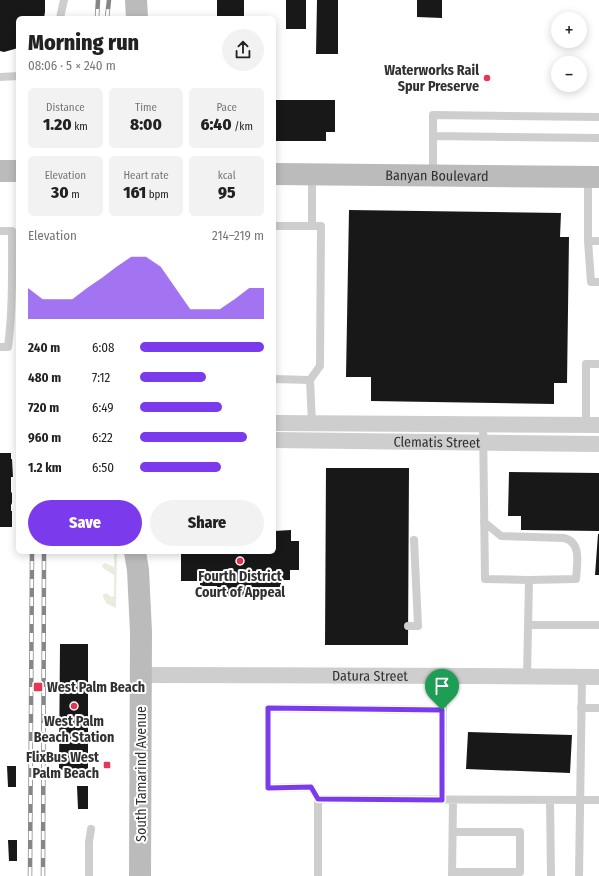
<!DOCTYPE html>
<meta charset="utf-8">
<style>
body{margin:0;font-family:"Fira Sans Condensed",sans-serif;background:#f2f2f2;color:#222;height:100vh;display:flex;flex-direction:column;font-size:15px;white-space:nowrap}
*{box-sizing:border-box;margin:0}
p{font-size:13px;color:#767676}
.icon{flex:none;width:22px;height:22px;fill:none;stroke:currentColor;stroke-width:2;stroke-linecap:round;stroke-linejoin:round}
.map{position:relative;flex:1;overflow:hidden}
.panel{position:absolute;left:16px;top:16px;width:260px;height:538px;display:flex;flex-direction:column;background:#fff;border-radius:6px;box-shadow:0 2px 10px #0003}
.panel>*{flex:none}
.fabs{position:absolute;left:551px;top:12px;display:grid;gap:8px}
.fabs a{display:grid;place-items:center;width:36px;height:36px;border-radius:50%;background:#fff;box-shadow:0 2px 10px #0003;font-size:20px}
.pin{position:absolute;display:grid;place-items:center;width:34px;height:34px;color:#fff;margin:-41px -17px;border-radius:50% 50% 50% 0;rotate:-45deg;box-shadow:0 0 4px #0007}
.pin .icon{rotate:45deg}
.round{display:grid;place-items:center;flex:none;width:42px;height:42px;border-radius:21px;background:#f2f2f2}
.overview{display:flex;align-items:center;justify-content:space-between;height:68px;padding:0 12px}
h1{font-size:22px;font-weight:800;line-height:30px}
.stats{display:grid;grid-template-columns:repeat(3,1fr);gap:6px;height:68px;padding:4px 12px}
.stats div{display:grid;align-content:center;border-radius:6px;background:#f2f2f2;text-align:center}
.stats b{font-size:17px;font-weight:800}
.stats small{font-size:11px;font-weight:400}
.stats p{font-size:11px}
.chart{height:112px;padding:8px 12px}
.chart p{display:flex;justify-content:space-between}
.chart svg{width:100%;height:72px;margin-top:4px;fill:#7c3aed;opacity:.7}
.button{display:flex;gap:8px;margin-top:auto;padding:8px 12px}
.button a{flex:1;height:46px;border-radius:24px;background:#7c3aed;color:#fff;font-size:16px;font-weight:800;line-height:46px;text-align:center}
.button a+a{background:#f2f2f2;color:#222}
ul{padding:0 12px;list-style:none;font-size:13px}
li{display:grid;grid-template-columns:64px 48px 1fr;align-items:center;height:30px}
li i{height:10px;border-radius:5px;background:#7c3aed}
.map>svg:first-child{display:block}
</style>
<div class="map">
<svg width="599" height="876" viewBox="0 0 599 876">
<rect width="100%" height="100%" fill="#fff"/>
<path fill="#e8eddf" d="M114 552H117L116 608 107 604 103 597V595L106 593 112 597 114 596V575L103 568 102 565 105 563 114 567Z"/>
<path fill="#181818" d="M0 0H45V12L44 18H18V48L4 52 0 51Z
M217 0H244V17L217 16Z
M286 0H306V29H286Z
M317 0H338V54H316Z
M417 0H442V18L417 17Z
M182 16H210V18H182Z
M274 100H335V132H326V141H274Z
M349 210 561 213 560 237H569L567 383H554V404L371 401V377H346Z
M0 453H11V459H12L13 477H11V492L12 493V503L11 505V511H12V527H0Z
M326 468H409L408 645H325Z
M509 472 599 473V531L521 530V516H508Z
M291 530V541H299V570H290V580H281V587H265V595L217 596V586H200V581H181V552H274V531Z
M598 534H599V575H595Z
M60 644H88V770H59Z
M468 732 572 735 570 773 466 769Z
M7 766H16V787H8Z
M77 786H88V809H78Z
M8 840H17V861H9Z"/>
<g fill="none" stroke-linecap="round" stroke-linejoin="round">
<path stroke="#cecece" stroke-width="8" d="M60 18 64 0
M0 77 18 76
M433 136 599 138
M312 175V226
M433 175V115L599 117
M588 177V241H599
M274 226H321L320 366 310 380 312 423
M0 231H12C12 270 13 309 8 347H0
M588 241 591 282H599
M274 379 310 380
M483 424 485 579 529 580 527 676
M586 425V364H599
M484 522 501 536 564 538C582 542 577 565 576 579L529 580
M528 625H599
M408 626H418L414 540
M581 708H599
M318 799 311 787 268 788V708L443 710
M442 799 443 676
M550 800 551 876
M452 872H520V832H453
M89 876V842L91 829
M318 876V799L599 800
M452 876 453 800
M579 876 582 677"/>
<g stroke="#cecece" stroke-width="16">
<path d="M274 423 599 425"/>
<path id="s1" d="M274 440 599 444"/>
<path id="s2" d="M141 675 477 676 599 677"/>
</g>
<g stroke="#bbb" stroke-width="22">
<path d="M136 0 137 18"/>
<path d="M0 171H18"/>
<path id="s3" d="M274 174 599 177"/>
<path d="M135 552 138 570 141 632 140 876"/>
</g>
<defs>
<path id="rail" d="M97 18 98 0
M107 18 109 0
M30 876 32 552
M43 876 44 552"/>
</defs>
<use href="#rail" stroke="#868686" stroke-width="4.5"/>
<use href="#rail" stroke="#fff" stroke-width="3" stroke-dasharray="9" stroke-linecap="butt"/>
</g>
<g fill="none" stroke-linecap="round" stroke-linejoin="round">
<defs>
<path id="route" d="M268 708 442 710V800L318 799 311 787 268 788Z"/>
</defs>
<use href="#route" stroke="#fff" stroke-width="8"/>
<use href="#route" stroke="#7c3aed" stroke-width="5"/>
</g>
<g fill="#e53653" stroke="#fff" stroke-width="1.5">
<circle cx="487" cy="78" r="4"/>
<circle cx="240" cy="561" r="4"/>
<rect x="33" y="682" width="10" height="10" rx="2"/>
<circle cx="74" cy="706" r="4"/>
<rect x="103" y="761" width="8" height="8" rx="2"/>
</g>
<g text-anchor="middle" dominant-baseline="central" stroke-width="4" stroke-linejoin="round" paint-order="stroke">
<g font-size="14" font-weight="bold" fill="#313131" stroke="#fff" text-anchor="end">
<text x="479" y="70">Waterworks Rail<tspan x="479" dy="16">Spur Preserve</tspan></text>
<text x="240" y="576" text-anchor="middle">Fourth District<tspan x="240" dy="16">Court of Appeal</tspan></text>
<text x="47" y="687" text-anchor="start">West Palm Beach</text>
<text x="74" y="721" text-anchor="middle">West Palm<tspan x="74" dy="16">Beach Station</tspan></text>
<text x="99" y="757">FlixBus West<tspan x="99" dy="16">Palm Beach</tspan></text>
</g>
<g font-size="14" fill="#313131" stroke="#fff">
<text stroke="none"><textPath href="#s3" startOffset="163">Banyan Boulevard</textPath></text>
<text stroke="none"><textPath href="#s1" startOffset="163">Clematis Street</textPath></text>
<text stroke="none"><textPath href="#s2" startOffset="229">Datura Street</textPath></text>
<text transform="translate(141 774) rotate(-90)">South Tamarind Avenue</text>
</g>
</g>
</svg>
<div class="fabs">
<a>+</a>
<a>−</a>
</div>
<div class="pin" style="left:442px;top:710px;background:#1e9e55"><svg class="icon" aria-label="arrive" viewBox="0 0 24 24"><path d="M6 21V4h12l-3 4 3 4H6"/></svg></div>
<section class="panel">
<div class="overview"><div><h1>Morning run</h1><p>08:06 · 5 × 240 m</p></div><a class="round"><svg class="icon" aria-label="share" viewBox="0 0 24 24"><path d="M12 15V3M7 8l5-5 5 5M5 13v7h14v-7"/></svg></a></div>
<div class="stats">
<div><p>Distance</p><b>1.20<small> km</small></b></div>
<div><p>Time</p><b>8:00</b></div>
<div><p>Pace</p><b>6:40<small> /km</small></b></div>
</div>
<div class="stats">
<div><p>Elevation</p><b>30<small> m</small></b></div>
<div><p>Heart rate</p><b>161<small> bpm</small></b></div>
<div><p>kcal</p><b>95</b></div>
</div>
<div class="chart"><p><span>Elevation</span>214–219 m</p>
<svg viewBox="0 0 160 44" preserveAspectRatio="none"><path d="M0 44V25L10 32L20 32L30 32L40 25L50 19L60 12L70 6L80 6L90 12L100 25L110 38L120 38L130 38L140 32L150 25L160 25V44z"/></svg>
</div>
<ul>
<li><b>240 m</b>6:08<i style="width:100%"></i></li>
<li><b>480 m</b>7:12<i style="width:53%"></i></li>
<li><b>720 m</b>6:49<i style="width:66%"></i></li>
<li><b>960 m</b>6:22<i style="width:86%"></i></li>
<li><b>1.2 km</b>6:50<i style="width:65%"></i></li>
</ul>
<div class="button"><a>Save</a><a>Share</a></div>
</section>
</div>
